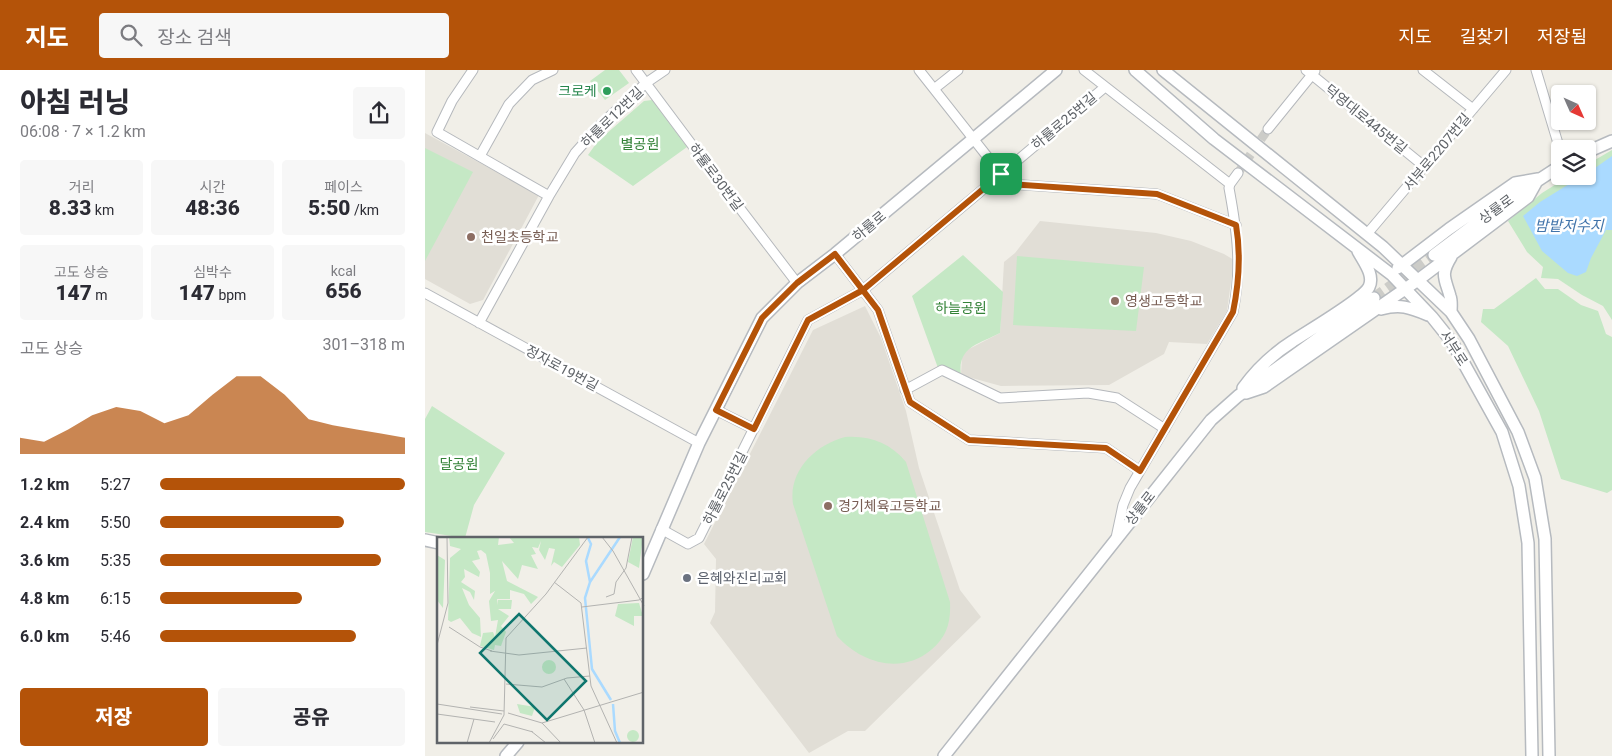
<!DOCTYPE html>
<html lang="ko">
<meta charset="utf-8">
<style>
body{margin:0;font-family:Roboto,"Noto Sans KR",sans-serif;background:#f7f7f7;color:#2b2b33;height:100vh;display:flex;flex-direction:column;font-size:19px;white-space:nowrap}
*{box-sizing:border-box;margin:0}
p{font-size:16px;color:#7c7c81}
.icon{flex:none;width:28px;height:28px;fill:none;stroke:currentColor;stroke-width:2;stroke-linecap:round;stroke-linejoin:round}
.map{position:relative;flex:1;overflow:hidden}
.details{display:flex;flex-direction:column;background:#fff;width:425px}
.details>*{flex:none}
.needle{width:32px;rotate:135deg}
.tools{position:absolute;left:1126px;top:15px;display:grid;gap:10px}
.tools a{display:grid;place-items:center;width:45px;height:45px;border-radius:5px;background:#fff;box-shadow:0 1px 4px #0004;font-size:25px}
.pin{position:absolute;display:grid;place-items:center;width:42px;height:42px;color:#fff;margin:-21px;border-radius:10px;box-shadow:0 2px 8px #0006}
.round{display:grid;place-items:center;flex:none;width:52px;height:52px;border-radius:5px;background:#f7f7f7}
.headline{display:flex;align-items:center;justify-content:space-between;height:85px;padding:0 20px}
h1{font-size:28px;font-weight:800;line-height:38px}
.stats{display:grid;grid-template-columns:repeat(3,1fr);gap:8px;height:85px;padding:5px 20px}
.stats div{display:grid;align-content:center;border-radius:5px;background:#f7f7f7;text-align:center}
.stats b{font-size:21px;font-weight:800}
.stats small{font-size:14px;font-weight:400}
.stats p{font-size:14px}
.chart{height:140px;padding:10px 20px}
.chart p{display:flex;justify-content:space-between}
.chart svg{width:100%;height:90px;margin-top:5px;fill:#b45309;opacity:.7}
.primary-button{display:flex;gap:10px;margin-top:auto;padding:10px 20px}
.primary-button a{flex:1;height:58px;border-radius:5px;background:#b45309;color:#fff;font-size:20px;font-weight:800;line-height:58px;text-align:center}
.primary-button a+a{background:#f7f7f7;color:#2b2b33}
ul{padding:0 20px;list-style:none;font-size:16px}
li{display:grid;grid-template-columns:80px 60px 1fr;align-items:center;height:38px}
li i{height:12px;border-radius:6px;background:#b45309}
header{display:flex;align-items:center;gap:30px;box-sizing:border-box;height:70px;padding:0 25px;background:#b45309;color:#fff}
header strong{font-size:24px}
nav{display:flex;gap:28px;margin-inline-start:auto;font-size:18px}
.search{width:350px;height:45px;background:#f7f7f7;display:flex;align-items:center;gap:12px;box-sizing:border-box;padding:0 18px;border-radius:5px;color:#7c7c81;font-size:19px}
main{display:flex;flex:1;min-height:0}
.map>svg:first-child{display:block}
</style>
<header>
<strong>지도</strong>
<div class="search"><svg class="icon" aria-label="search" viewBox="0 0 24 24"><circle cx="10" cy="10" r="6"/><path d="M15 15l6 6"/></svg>장소 검색</div>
<nav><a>지도</a><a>길찾기</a><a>저장됨</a></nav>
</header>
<main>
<section class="details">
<div class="headline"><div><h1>아침 러닝</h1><p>06:08 · 7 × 1.2 km</p></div><a class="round"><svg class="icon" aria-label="share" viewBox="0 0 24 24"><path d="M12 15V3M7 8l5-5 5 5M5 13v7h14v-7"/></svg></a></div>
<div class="stats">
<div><p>거리</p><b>8.33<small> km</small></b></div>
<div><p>시간</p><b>48:36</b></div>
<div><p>페이스</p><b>5:50<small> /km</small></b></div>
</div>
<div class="stats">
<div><p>고도 상승</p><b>147<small> m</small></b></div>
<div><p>심박수</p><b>147<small> bpm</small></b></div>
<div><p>kcal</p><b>656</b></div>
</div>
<div class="chart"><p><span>고도 상승</span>301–318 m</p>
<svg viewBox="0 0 160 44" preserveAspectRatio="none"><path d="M0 44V36L10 38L20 32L30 25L40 21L50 23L60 29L70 25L80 15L90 6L100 6L110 15L120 27L130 30L140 32L150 34L160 36V44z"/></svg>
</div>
<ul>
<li><b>1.2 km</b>5:27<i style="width:100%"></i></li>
<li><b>2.4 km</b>5:50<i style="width:75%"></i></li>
<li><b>3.6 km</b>5:35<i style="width:90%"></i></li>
<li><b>4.8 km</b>6:15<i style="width:58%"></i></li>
<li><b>6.0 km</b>5:46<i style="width:80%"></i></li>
</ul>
<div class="primary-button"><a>저장</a><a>공유</a></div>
</section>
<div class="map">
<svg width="1187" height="686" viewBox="0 0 1187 686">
<rect width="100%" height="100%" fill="#f1efe8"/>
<path fill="#e1ded6" d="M0 63 114 125 58 230 45 234 0 209Z
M615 151 731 163 766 171 799 184 809 190 802 241 782 274 744 272 739 284 684 315 576 316 536 305 537 286 542 280 575 263 579 192 590 183Z
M440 236 456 268 481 341 494 398 535 520 556 547 440 661H423L384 683 285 553 290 542 291 489 279 474 388 260Z"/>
<path fill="#c5e8c5" d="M180 0H194L204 13 180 30 165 11Z
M227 30 262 77 208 116 163 85 173 71 219 31Z
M0 78 48 102 0 191Z
M1187 80V250L1178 236 1157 225 1133 209 1116 208 1118 197 1102 182 1083 151 1117 123 1144 106H1162L1163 94Z
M538 185 578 222 575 263C554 274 532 277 536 305L513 298 487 226Z
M592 186 719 197 711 261 588 255Z
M1111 208 1120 219H1133L1156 235 1173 241 1181 264 1187 267V420L1182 423 1136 409 1114 341 1083 276 1056 252 1058 239H1069Z
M7 336 80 383 49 435 40 468 0 462V349Z
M420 367C444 365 466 373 481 392L525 532C526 552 522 567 506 580 476 605 436 593 412 566L368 434C363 401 390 375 420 367Z"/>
<path fill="#aadaff" d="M1187 86V160H1181L1166 188 1161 202 1152 206 1143 203 1117 181 1098 146 1115 132 1157 106H1162L1163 103Z"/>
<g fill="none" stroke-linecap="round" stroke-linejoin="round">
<path stroke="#ccccc8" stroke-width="9" stroke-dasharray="9 4.5" stroke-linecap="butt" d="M813 103 843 59"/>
<path stroke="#ccccc8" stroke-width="11" stroke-dasharray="11 5.5" stroke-linecap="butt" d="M949 228 1009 185"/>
<defs>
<path id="street" d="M48 0 27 31 12 62 124 126
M211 0 294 111 372 213
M494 0 584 114 732 124 811 155
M659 0 805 114
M881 0 1000 97
M998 0 1048 39
M1111 0 1135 80
M509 19 533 0
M843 59 890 1
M55 86 84 34 107 10 128 0
M942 164 1081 0
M410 184 453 240 485 332 544 370 681 378 715 401
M0 223 274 373
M54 253 124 126 150 83 175 55 221 13 240 0
M480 320 517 300 575 328 663 323 692 328 740 359
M291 340 329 359
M236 459 263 474 274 468 383 250 438 220 680 17
M691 468 698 435 705 418 808 242C817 198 812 161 804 118L805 114 813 103"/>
<path id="secondary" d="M710 0 789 69 967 205 1007 247 1027 272 1077 362 1094 416 1103 473 1107 686
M738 0 958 177 1026 242 1044 269 1093 362 1110 408 1120 469 1124 686
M1162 82 1187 71
M1009 185 1077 134 1135 96
M1026 187C1015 205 1020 208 1025 226 1027 231 1026 237 1026 242
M973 198 1024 159 1090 113 1113 109
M956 239C975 234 984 237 1003 245
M818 318C831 300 849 283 868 271 883 261 938 229 944 217 950 205 938 191 933 181
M821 323 839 317 993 210 1103 127 1113 109
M0 470 14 473
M218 504 274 373 337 248 372 213 410 184 631 0
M81 686 93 672
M519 686 786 350 813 326 949 228"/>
</defs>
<use href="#street" stroke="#b5b8bc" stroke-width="11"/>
<use href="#secondary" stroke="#b6babf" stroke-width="14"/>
<use href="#street" stroke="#fff" stroke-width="9"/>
<use href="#secondary" stroke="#fff" stroke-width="11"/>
</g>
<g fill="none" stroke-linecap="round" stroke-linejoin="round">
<defs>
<path id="route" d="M576 104 438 220 383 250 329 359 291 340 337 248 372 213 410 184 453 240 485 332 544 370 681 378 715 401 808 242C814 213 816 184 811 155L732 124 584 114 576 104"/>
</defs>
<use href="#route" stroke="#fff" stroke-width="10"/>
<use href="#route" stroke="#b45309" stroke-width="6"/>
</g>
<circle fill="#2e9e5b" stroke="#fff" stroke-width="2" cx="182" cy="21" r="5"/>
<g fill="#8d6e63" stroke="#fff" stroke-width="2">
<circle cx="46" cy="167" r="5"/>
<circle cx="690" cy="231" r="5"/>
<circle cx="403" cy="436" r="5"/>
</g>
<circle fill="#6b7280" stroke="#fff" stroke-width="2" cx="262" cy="508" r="5"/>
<g text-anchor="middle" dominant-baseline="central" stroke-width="5" stroke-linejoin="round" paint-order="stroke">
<g font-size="14" fill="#27864d" stroke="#fff" text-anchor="end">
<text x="172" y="21">크로케</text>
</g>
<g font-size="14" fill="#5f6368" stroke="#fff">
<text transform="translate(187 47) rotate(-44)">하률로12번길</text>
<text transform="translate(941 49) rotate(39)">덕영대로445번길</text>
<text transform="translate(639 51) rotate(-40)">하률로25번길</text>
<text transform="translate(1012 82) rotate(-50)">서부로2207번길</text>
<text transform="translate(291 107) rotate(53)">하률로30번길</text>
<text transform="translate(1071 139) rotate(-36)">상률로</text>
<text transform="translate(444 156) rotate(-40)">하률로</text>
<text transform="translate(1029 278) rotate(57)">서부로</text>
<text transform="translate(137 298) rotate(28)">정자로19번길</text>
<text transform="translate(300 418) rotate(-63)">하률로25번길</text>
<text transform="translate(715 438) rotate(-52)">상률로</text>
</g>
<g font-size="14" fill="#348238" stroke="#fff">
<text x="215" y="74">별공원</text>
<text x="536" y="238">하늘공원</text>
<text x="34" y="394">달공원</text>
</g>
<g font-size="14" fill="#785e54" stroke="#fff" text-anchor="start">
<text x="56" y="167">천일초등학교</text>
<text x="700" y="231">영생고등학교</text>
<text x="413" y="436">경기체육고등학교</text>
</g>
<g font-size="14" fill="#5b616d" stroke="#fff" text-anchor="start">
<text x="272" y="508">은혜와진리교회</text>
</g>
<g font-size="15" font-style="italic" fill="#4174aa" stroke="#fff">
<text x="1144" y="156">밤밭저수지</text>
</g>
</g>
<g transform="translate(12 467)">
<rect width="206" height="206" fill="#f1efe8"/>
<path d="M12 0H62L61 8 77 6 72 0H142L143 8 125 30 117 25 114 29 118 12 112 11 108 23 102 13 104 4 101 11 95 10 99 17 94 18 101 32 85 28 81 42 65 24 70 44 101 60 94 67 87 57 73 53V62H60L61 68V63H75L74 72H61L72 79 64 89 69 95 64 109 58 108 57 113 43 109 46 96 56 95 58 100 61 83 54 84 52 64 58 54 53 57V36L49 17 44 13 40 14 43 22 35 24 43 35 42 40 27 32 28 40 24 45 38 54 37 63 33 55 25 51 32 68 43 81 44 100 35 96 23 81 14 85 11 83 13 21 24 12 13 9ZM196 0H206L202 31 191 25ZM0 18 8 23 6 71 0 63ZM202 66 206 79H197V89L178 79 181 67ZM105 130a7 7 0 1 1 14 0a7 7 0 1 1-14 0ZM80 167 98 170 95 179 83 176ZM190 199a6 6 0 1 1 12 0a6 6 0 1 1-12 0Z" fill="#c5e8c5"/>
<path fill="none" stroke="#aadaff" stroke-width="2.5" d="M151 1 154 7 149 24 153 45M174 163 155 132 148 61 153 45 183 0M176 167 178 194 183 206"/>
<path fill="none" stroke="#b3b3b1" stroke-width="1" d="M165 0 176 14 207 69M117 45 144 66 154 149 180 206M169 60 177 57 179 45 189 31 195 0M145 70 202 63 207 60M12 90 43 110 55 114M0 108 11 66 10 0M53 114 82 118M82 118 150 111M127 142 147 173 158 206M69 147 105 150 130 141 153 139M0 167 65 177M33 170 67 174M71 176 105 186 124 206M0 177 58 185M105 186 207 155M94 194 109 206M56 202 67 187 96 195M30 206 37 182M52 206 67 178 69 101 109 57 151 0"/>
<path fill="#0f766e" fill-opacity="0.15" stroke="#0f766e" stroke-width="2.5" d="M82 77 149 144 110 183 43 116Z"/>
<rect width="206" height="206" fill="none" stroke="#5f6368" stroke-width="2.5"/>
</g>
</svg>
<div class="tools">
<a><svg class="needle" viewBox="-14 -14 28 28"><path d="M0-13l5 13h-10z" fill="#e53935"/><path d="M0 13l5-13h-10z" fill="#7c7c81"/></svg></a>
<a><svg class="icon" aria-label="layers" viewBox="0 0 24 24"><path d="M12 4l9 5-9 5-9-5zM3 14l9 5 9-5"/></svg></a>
</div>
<div class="pin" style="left:576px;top:104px;background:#1e9e55"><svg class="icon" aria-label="arrive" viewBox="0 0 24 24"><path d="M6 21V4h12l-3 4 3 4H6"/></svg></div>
</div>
</main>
